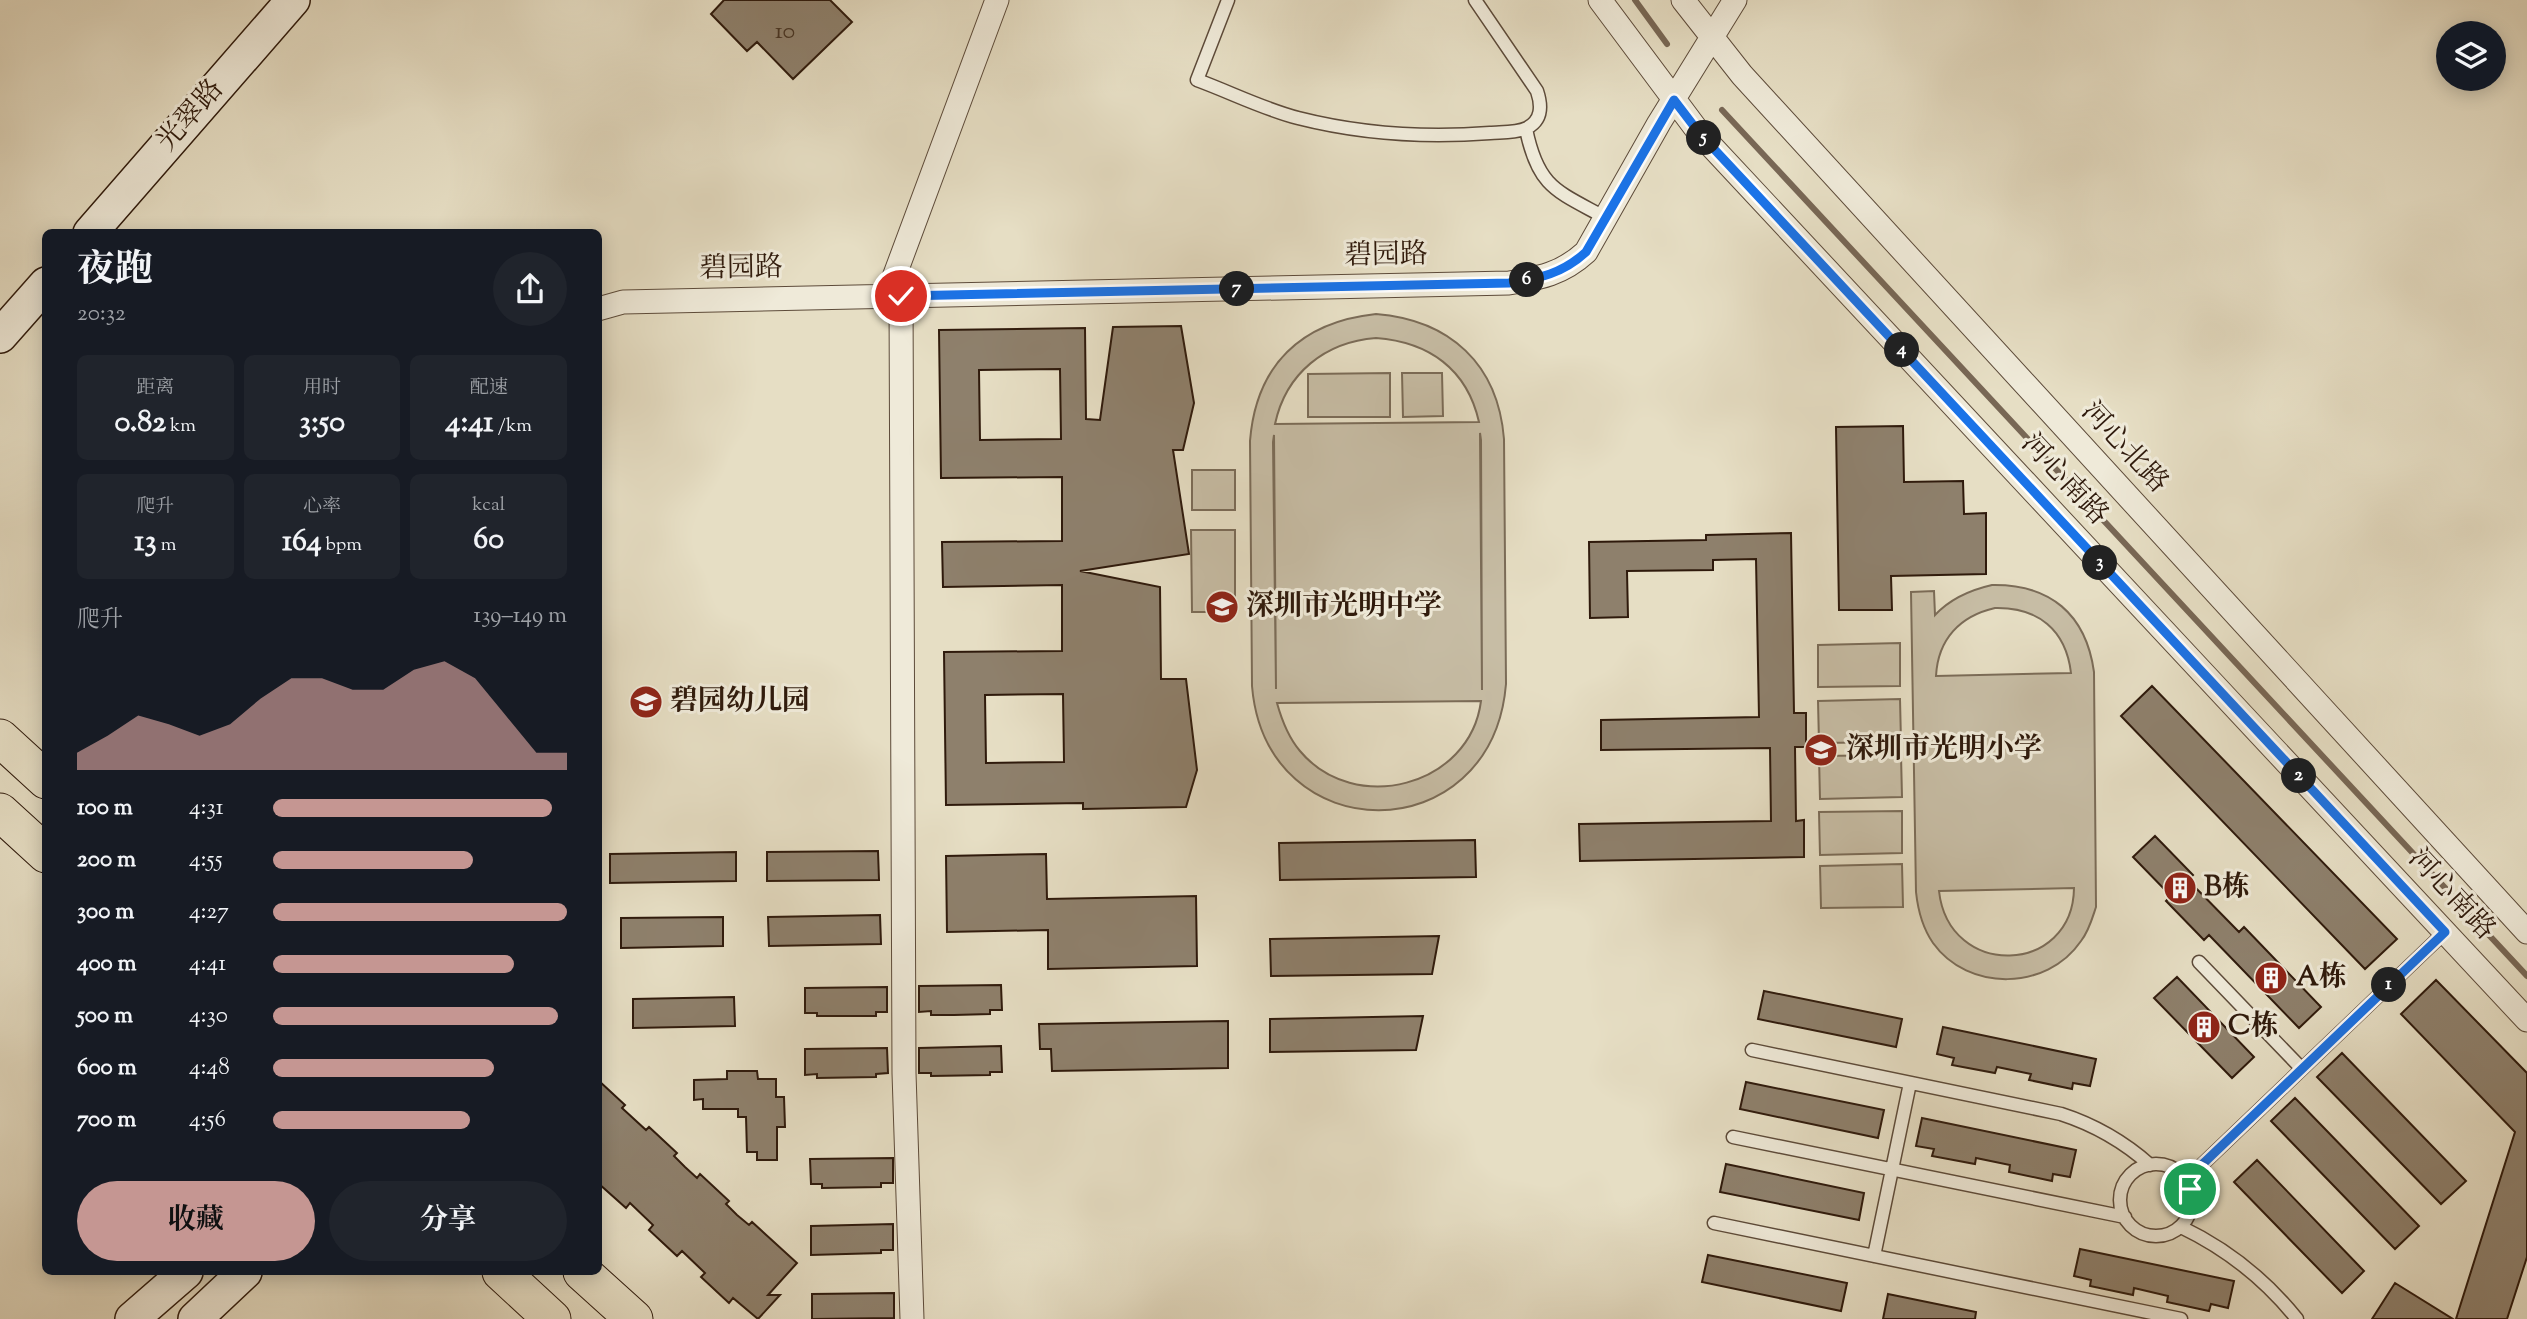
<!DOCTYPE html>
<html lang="zh">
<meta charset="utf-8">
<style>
body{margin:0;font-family:"Sorts Mill Goudy","Noto Serif SC",serif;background:#20242c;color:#f1f3f6;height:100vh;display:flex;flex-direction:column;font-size:26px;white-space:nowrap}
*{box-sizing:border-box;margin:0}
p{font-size:23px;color:#9ea1a6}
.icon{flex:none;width:38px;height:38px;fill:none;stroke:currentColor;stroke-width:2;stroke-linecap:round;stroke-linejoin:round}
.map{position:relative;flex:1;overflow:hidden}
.details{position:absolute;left:42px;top:229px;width:560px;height:1046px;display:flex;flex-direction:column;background:#171b24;border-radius:10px;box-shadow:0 4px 18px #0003}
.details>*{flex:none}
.buttons{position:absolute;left:2436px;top:21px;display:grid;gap:14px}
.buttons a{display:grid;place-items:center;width:70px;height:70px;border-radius:50%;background:#171b24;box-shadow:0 4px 18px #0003;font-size:35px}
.pin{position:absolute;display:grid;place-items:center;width:60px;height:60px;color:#fff;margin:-30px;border:4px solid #fff;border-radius:50%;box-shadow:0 2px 7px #0007}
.km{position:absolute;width:35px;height:35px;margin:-18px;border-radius:50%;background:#222;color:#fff;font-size:19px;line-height:35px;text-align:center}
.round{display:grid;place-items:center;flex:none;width:74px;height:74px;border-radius:37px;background:#20242c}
.headline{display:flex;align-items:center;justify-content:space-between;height:119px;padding:0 35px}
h1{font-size:38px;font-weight:700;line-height:52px}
.metrics{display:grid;grid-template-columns:repeat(3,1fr);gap:10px;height:119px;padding:7px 35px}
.metrics div{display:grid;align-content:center;border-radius:10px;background:#20242c;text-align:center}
.metrics b{font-size:30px;font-weight:700}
.metrics small{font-size:19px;font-weight:400}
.metrics p{font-size:19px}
.chart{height:196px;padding:14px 35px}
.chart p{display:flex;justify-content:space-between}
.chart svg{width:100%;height:126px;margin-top:7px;fill:#c59692;opacity:.7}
.button{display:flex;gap:14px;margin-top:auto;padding:14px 35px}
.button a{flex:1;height:80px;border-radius:42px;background:#c59692;color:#111;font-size:28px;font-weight:700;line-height:80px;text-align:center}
.button a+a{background:#20242c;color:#f1f3f6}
ul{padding:0 35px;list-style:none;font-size:23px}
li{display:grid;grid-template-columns:112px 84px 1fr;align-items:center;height:52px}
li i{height:18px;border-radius:9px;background:#c59692}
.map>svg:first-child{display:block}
</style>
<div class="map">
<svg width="2527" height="1319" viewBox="0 0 2527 1319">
<rect width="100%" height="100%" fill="#e6dec4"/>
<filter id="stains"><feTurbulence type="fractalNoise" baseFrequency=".00286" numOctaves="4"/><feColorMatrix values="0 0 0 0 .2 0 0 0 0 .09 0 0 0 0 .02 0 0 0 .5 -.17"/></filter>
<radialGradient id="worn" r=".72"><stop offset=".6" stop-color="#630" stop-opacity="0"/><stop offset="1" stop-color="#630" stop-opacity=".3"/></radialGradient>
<path fill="#c7bda5" stroke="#7b6c58" stroke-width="2" fill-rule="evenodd" d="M1376 314C1450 320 1498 364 1504 439L1506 684C1492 852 1266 852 1252 686L1250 441C1256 365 1301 322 1376 314ZM1376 338C1429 342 1467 369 1479 422L1275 424C1286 373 1325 342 1376 338ZM1480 433 1481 440 1482 690ZM1274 435 1276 689 1273 442ZM1481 701C1470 787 1354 816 1300 751 1288 737 1282 721 1277 703Z
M1390 373V417H1308V374Z
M1402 373H1442L1443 416 1403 417Z
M1192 470H1235V510H1192Z
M1191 530H1235V612H1192Z
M1992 585C2050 584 2086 614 2094 672L2096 907C2092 919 2089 931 2081 941 2047 991 1968 992 1933 943 1922 927 1918 911 1916 892L1911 592 1934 591 1935 615C1951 598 1970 590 1992 585ZM1995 608C2038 607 2066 630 2071 673L1936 676C1938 639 1960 616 1995 608ZM2074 888C2073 975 1949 980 1939 891Z
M1900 643V686L1818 687V645Z
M1900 699 1901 742 1819 743 1818 701Z
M1901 755 1902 797 1820 799 1819 756Z
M1902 811V853L1820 855 1819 812Z
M1902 864 1903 907 1821 908 1820 866Z"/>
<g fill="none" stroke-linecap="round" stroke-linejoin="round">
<path stroke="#786755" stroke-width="6" d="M1635 0 1667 44
M1722 110 2527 976"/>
</g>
<path fill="#8e806c" stroke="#2f1a0c" stroke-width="2" fill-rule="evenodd" d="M724 0H830L852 22 793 79 757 42 747 51 711 14Z
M1181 326 1194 403 1183 450H1173L1189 554 1080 571 1160 587 1161 679H1186L1197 770 1186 807 1083 809V803L946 805 944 652 1062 651V585L943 587 942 542 1062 541V477L941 478 939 330 1085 328 1086 419 1100 420 1113 327ZM1060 369 1061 439 980 440 979 370ZM1063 694 1064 762 986 763 985 695Z
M1903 426 1904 482 1963 481 1964 514 1986 513V574L1891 576 1892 610H1839L1836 427Z
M1791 533 1794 713H1806V747H1795L1796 821 1804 820V857L1580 861 1579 824 1771 821 1770 748 1601 750V720L1759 717 1756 559 1713 560V570L1627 571 1628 617 1590 618 1589 542 1706 540V535Z
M2152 686 2397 939 2365 969 2121 716Z
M2155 836 2193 875 2188 880 2239 932 2244 927 2321 1007 2299 1028 2209 935 2204 940 2166 901 2171 896 2133 857Z
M1475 840 1476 877 1280 880 1279 843Z
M878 851 879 880 767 881V852Z
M736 852V881L610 883V854Z
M1046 854 1047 899 1196 896 1197 966 1048 969V930L947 932 946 856Z
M880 915 881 944 769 946 768 917Z
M723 917V946L621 948V918Z
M1439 936 1432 974 1271 976 1270 939Z
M2177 977 2254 1057 2232 1078 2154 998Z
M2436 980 2527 1073V1257L2507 1319H2456L2515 1132 2401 1014Z
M1001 985 1002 1010H990V1014L954 1015H931V1011L919 1012V986Z
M887 987V1012H876V1016H817V1013H805V988Z
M1764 991 1902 1019 1896 1047 1758 1019Z
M734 997 735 1026 633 1028V999Z
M1423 1016 1416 1050 1270 1052V1019Z
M1228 1021V1068L1052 1071 1051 1049H1040L1039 1024Z
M1943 1027 2096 1059 2090 1086 2073 1083 2072 1089 2029 1080 2031 1074 1997 1067 1995 1073 1952 1065 1954 1058 1937 1054Z
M1001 1046 1002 1072H990V1075L931 1076V1073H919V1048Z
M887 1048 888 1073 876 1074V1077L817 1078V1074L805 1075V1049Z
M2342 1053 2466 1181 2441 1204 2317 1077Z
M727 1071H757L758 1079H776V1097H784L785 1127H777V1160H757V1152H747L746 1117H738V1109H703V1099L694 1100V1080L727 1079Z
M598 1080 625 1105 622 1108 646 1130 649 1127 677 1153 674 1156 685 1167 697 1178 700 1174 729 1201 726 1204 737 1215 749 1225 752 1222 797 1263 768 1295H780L758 1319 733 1298 729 1303 701 1277 705 1273 682 1251 677 1256 649 1230 653 1225 630 1203 626 1208 598 1183Z
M1746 1082 1884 1110 1878 1138 1740 1109Z
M2295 1098 2419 1226 2395 1249 2271 1121Z
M1922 1118 2076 1150 2070 1177 2053 1174 2052 1181 2009 1172 2010 1165 1976 1158 1975 1164 1932 1156 1934 1149 1916 1146Z
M893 1158V1183H881V1187L822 1188V1184H811L810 1159Z
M2257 1160 2364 1271 2342 1293 2234 1182Z
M1726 1164 1864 1193 1859 1220 1720 1192Z
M893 1224V1250H881V1253L811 1255V1226Z
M2080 1249 2234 1281 2228 1308 2211 1304 2209 1311 2167 1302 2168 1296 2134 1288 2133 1295 2090 1286 2091 1280 2074 1276Z
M1708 1255 1847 1283 1841 1311 1702 1282Z
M2395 1283 2453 1319H2372Z
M894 1293V1318L812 1319V1294Z
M1888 1294 1976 1312 1975 1319H1883Z"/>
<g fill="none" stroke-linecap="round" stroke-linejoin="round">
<defs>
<path id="lane" d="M1228 0 1197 80C1230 92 1263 109 1298 118 1361 134 1425 138 1490 133 1501 132 1517 133 1527 128 1542 120 1542 106 1537 91L1475 0
M1526 129C1538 188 1557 191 1606 218
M2199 962 2302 1069
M1752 1050 2061 1114C2095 1125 2123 1141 2150 1165
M1733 1137 2125 1217
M2120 1200a36 36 0 1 1 72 0a36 36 0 1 1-72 0Z
M2186 1180 2445 932
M1714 1223 2181 1319
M2181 1227C2227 1249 2265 1279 2297 1319
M1874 1256 1910 1083"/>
<path id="street" d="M1600 0 1700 134 2527 1020
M1683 0 1742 75 2527 932
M887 296 997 0
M901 296 904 1073 912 1319
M598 309 623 302 1509 283C1540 278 1562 274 1586 252L1659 123 1735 0"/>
<path id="secondary" d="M90 233 293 0
M0 336 46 284
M132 1319 186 1272
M195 1319 245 1272"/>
<path id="primary" d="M0 738 46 780
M0 812 46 854
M501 1272 552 1319
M582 1272 634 1319"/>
</defs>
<use href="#lane" stroke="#5d4b3a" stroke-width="15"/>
<use href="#street" stroke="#5d4b3a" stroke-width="25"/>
<use href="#secondary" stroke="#2f1a0c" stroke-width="36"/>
<use href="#primary" stroke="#2f1a0c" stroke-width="39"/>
<use href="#lane" stroke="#efead9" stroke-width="12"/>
<use href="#street" stroke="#efead9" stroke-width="23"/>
<use href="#secondary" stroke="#efead9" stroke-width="33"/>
<use href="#primary" stroke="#e6dec4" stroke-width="37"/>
</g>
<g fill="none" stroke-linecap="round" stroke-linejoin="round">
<defs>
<path id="route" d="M901 296 1509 283C1540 278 1562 274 1586 252L1674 100 1700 134 2445 932 2186 1180 2190 1189"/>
</defs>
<use href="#route" stroke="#fff" stroke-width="14"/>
<use href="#route" stroke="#1a73e8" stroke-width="9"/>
</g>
<defs>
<symbol id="school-disc" viewBox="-11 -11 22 22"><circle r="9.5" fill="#8f2418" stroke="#efead9"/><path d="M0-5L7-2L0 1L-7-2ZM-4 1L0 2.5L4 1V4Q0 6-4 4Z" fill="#fff"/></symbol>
<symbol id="building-disc" viewBox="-11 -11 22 22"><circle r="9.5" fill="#8f2418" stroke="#efead9"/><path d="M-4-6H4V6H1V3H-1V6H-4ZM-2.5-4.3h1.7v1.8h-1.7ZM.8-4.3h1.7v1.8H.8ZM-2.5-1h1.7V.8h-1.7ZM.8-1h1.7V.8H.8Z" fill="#fff"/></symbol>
</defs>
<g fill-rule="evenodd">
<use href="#school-disc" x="1203" y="588" width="38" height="38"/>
<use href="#school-disc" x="627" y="683" width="38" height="38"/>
<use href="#school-disc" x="1802" y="731" width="38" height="38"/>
<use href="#building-disc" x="2161" y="869" width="38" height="38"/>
<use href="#building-disc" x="2252" y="959" width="38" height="38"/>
<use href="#building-disc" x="2185" y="1008" width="38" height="38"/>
</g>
<g text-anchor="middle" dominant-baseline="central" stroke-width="6" stroke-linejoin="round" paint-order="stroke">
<g font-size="24" fill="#473424">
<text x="785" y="32">10</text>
</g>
<g font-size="28" fill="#2f1a0c" stroke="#efead9">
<text transform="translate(191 116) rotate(-49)">光翠路</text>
<text transform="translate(1386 256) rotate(-1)">碧园路</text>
<text transform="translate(741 269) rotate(-1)">碧园路</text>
<text transform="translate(2124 448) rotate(47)">河心北路</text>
<text transform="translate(2064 480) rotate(47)">河心南路</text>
<text transform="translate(2451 895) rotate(47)">河心南路</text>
</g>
<g font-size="28" font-weight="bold" fill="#2f1a0c" stroke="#efead9" text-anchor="start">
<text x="1246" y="607">深圳市光明中学</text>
<text x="670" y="702">碧园幼儿园</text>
<text x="1846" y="750">深圳市光明小学</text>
<text x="2204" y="888">B栋</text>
<text x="2296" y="978">A栋</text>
<text x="2228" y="1027">C栋</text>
</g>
</g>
<rect width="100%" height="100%" filter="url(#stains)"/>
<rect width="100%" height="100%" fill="url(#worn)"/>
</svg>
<div class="buttons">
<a><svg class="icon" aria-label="layers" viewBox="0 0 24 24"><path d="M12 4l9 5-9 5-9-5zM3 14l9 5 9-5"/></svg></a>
</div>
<div class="pin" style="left:2190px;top:1189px;background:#1e9e55"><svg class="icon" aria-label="arrive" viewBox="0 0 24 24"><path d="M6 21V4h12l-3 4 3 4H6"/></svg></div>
<div class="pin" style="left:901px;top:296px;background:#d93025"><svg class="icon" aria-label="check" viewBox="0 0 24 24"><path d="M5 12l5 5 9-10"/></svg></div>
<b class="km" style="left:2389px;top:985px">1</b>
<b class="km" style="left:2299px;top:776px">2</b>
<b class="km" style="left:2100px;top:563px">3</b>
<b class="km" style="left:1902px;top:350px">4</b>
<b class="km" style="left:1704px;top:138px">5</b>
<b class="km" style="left:1527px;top:280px">6</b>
<b class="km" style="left:1237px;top:289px">7</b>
<section class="details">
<div class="headline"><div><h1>夜跑</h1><p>20:32</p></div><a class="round"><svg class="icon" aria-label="share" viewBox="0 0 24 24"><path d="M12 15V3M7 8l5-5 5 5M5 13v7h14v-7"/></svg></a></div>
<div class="metrics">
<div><p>距离</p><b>0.82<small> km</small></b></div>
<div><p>用时</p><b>3:50</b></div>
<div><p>配速</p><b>4:41<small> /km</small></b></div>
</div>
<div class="metrics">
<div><p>爬升</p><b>13<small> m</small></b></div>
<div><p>心率</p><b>164<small> bpm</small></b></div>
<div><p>kcal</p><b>60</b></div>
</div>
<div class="chart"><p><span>爬升</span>139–149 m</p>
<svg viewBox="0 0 160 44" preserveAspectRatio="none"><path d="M0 44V38L10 32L20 25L30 28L40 32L50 28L60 19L70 12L80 12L90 16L100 16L110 9L120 6L130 12L140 25L150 38L160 38V44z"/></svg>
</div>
<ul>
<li><b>100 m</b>4:31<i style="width:95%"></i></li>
<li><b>200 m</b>4:55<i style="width:68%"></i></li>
<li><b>300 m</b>4:27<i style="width:100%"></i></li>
<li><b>400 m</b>4:41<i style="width:82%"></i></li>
<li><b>500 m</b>4:30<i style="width:97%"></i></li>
<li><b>600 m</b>4:48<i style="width:75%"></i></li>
<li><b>700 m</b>4:56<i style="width:67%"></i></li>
</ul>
<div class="button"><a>收藏</a><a>分享</a></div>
</section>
</div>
